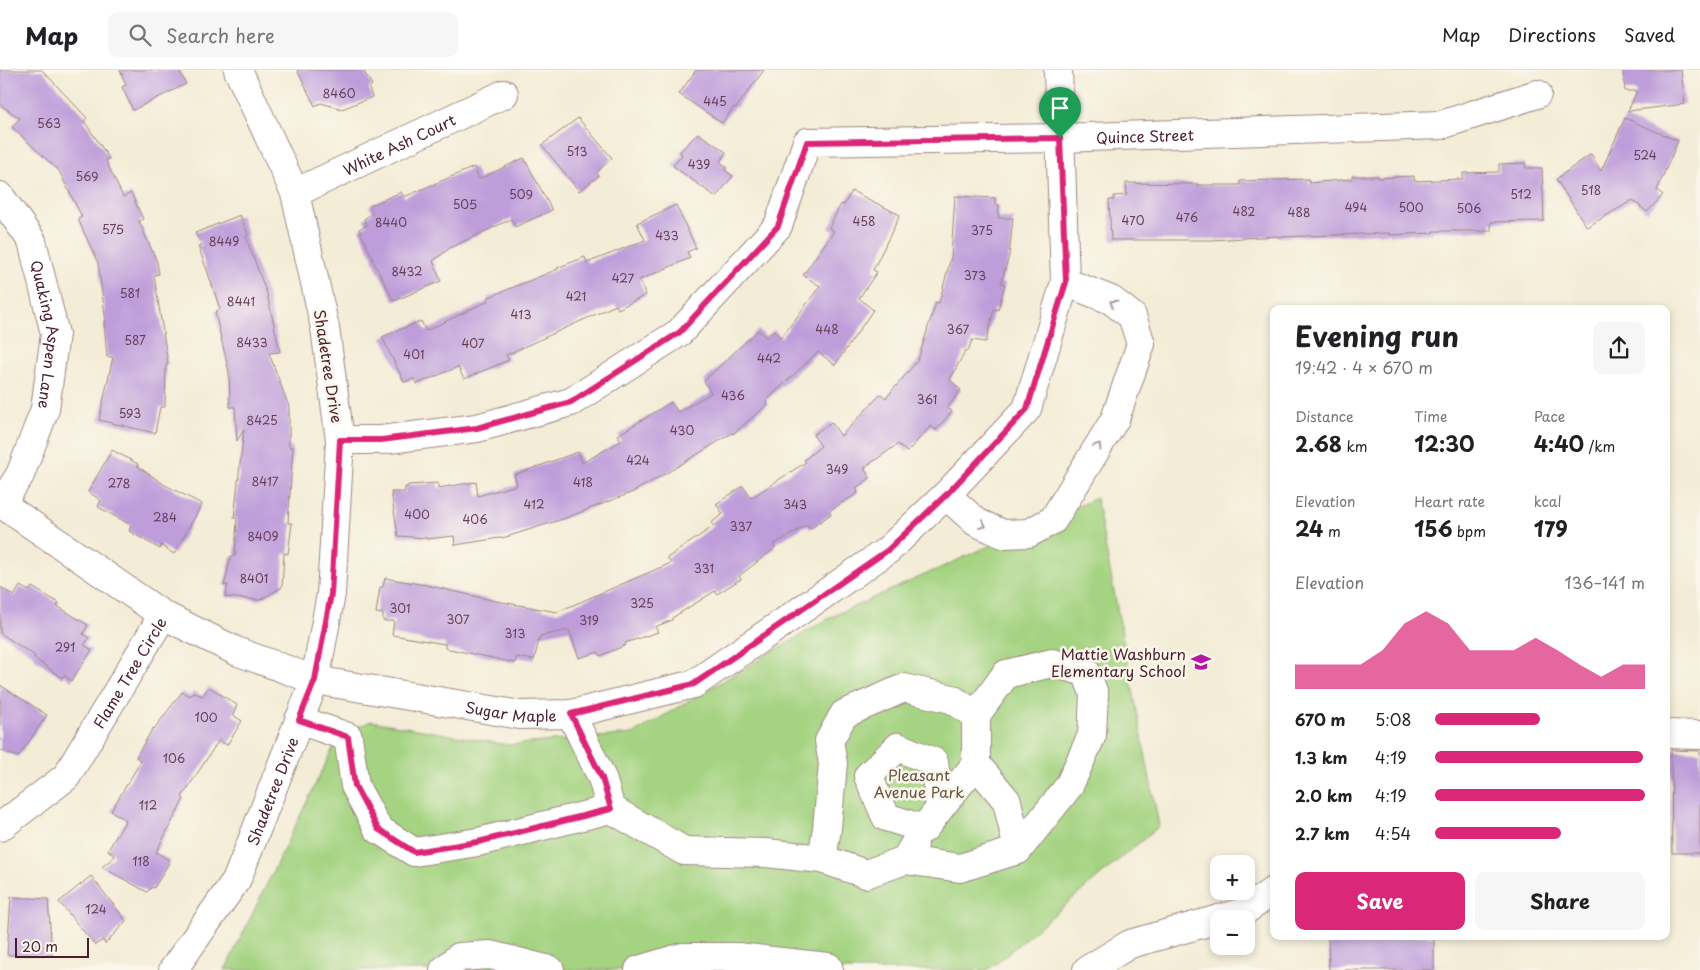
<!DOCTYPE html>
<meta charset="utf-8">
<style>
body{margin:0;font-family:"Playpen Sans",sans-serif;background:#f6f6f6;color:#202124;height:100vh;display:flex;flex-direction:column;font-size:19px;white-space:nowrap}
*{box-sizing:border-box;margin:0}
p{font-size:16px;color:#757577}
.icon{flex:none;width:28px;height:28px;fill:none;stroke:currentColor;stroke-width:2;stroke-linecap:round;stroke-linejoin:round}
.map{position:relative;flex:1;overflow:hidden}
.panel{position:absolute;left:1270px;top:235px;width:400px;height:635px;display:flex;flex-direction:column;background:#fff;border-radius:10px;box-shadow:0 2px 8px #0003}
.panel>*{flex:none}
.tools{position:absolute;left:1210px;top:785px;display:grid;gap:10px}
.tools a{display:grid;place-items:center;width:45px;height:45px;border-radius:10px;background:#fff;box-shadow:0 2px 8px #0003;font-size:25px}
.scale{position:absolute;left:15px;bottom:12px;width:74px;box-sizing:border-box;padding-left:5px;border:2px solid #4a1f2b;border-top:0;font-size:14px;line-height:18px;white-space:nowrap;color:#4a1f2b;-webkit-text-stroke:4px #fbf7ec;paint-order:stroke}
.pin{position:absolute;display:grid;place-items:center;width:42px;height:42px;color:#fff;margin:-51px -21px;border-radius:50% 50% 50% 0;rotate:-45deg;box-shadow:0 0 5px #0007}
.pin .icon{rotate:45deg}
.round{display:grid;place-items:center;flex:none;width:52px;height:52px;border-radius:10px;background:#f6f6f6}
.head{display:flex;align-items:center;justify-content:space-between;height:85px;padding:0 25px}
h1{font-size:28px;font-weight:700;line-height:38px}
.figures{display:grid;grid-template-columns:repeat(3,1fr);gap:8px;height:85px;padding:5px 25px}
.figures div{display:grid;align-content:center}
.figures b{font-size:21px;font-weight:700}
.figures small{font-size:14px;font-weight:400}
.figures p{font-size:14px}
.chart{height:140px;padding:10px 25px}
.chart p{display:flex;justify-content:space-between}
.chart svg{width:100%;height:90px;margin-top:5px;fill:#db2777;opacity:.7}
.primary-button{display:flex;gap:10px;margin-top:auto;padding:10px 25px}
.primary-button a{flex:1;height:58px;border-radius:10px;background:#db2777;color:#fff;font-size:20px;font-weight:700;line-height:58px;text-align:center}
.primary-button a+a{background:#f6f6f6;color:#202124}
ul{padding:0 25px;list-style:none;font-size:16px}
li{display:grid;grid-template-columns:80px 60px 1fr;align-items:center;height:38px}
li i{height:12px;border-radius:6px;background:#db2777}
header{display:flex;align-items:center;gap:30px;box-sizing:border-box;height:70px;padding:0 25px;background:#fff;border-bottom:1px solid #e0e0e0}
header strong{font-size:24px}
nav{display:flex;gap:28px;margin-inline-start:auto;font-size:18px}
.search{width:350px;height:45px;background:#f6f6f6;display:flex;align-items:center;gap:12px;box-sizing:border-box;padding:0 18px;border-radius:10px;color:#757577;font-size:19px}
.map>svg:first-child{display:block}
</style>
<header>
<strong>Map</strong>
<div class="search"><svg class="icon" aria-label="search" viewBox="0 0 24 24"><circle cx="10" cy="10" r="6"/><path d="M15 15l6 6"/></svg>Search here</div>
<nav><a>Map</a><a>Directions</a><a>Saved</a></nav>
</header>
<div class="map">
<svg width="1700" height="900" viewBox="0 0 1700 900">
<rect width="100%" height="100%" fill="#fbf7ec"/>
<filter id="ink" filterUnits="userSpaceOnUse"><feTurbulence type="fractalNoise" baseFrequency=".02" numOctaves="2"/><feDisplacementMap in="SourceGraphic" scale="10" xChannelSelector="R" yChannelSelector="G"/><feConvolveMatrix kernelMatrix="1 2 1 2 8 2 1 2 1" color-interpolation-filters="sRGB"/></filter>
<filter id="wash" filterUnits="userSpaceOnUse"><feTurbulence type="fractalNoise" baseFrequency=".0096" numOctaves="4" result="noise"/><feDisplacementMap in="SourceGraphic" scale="20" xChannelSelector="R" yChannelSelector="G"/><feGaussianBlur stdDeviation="1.12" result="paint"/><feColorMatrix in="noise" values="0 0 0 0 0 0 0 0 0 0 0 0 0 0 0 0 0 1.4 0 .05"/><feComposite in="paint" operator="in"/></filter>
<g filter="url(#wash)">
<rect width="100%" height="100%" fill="#f3ecd6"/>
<path fill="#a4d381" stroke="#777956" d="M1096 428 1159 756 988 900H225L339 666 371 651 508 675 633 664 833 546Z"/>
<g id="blocks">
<path fill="#be9dda" d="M0 0H42L87 48 84 51 109 88 106 91 123 127 131 123 143 149 139 151 157 192 159 204 154 205 168 294 166 295 165 337H160L155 363 99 350 113 287H107L104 252H106L98 193 78 149 82 147 59 101 12 57 20 48 0 35Z
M120 0H179L186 14 133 40 122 17 126 15Z
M297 0H363L372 15 369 18 372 27 342 39 321 33 315 36Z
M696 0H764L736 38 734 37 722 53 679 24Z
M1623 0H1681L1685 34 1628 41 1637 21H1625Z
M578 48 612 88 597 102 599 106 579 121 542 75Z
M1625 48 1678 71 1657 120 1663 125 1647 142 1633 130 1587 157 1556 109 1591 84 1601 101Z
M698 63 726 82 720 92 727 97 725 100 733 106 716 127 673 96 682 85 680 82Z
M524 88 552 140 515 157 511 149 450 178 433 191 441 211 394 231 372 189H373L359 159 367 155 364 149 373 143 369 136 401 122 404 127 474 97 479 109Z
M1525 93 1526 98H1542L1544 151 1491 152V161H1433V163L1390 165V163L1278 167V166L1211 170H1111L1109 130H1114V126L1127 125 1126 113 1197 114 1198 115H1240V111L1309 109V113L1352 109V106H1378V108L1414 106V111L1463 109V103L1499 102V94Z
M852 121 900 145 873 200 877 202 859 228 873 240 835 295 818 282 766 331 768 334 733 364 732 363 670 401 633 422 563 449 506 467 455 475 454 466 427 469V468L398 466 391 422H405V417H408V415L438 413V418L476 412 478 426 517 415 514 405 578 382 582 393 621 371 618 365 671 332 678 342 711 323 704 311 758 260 766 267 774 260 781 268 820 216 803 205 834 161 829 158 841 134 844 135Z
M955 126 995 128V135H999L998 148H1013L1009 186 1001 213 1005 214 998 240 994 239 986 272 972 270 968 281H965L950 310 961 320 947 338 952 341 936 360 931 356 907 382 898 374 864 398 870 408 856 418 858 423 829 441 831 444 810 459 807 455 773 475 775 478 739 506 741 509 717 524 715 521 672 548V550L655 557 658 562 625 573 626 575 600 586 598 582 579 588 569 560 540 566 534 590 517 587 515 593 445 578V574L392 565 394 551H383V544L376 543 380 517H383L385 508 426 515 496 531 557 542 671 493 667 488 714 456 711 453 723 444 716 434 743 416 751 428 806 392 804 390 821 376 813 365 831 352 841 366 881 324 886 328 918 290 936 232 939 233 951 187Z
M676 135 696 178 687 182 690 188 639 210 646 225 618 239 616 235 548 266 506 285 509 290 464 309 458 297 417 314 414 309 404 312 382 267 421 251 426 261 488 231 487 228 558 199 557 198 585 187 587 193 645 170 637 153Z
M240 145 248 165 246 166 249 176 267 224 280 282 269 283 289 337V377H293L288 453H292L288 484 284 483 282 517 260 530 225 527 228 515 224 516 231 486H235L237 448H234L244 359 237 371 235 337H230L229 302 215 242 220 239 207 200 198 176 202 175 195 163Z
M112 380 138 394 137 396 165 415 202 434 174 484 161 475 160 479 129 461 131 455 98 437 101 430 88 422Z
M20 516 29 521 32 517 59 533 57 536 88 555 83 564 89 568 84 575 92 580 71 611 64 605 62 608 34 588 35 586 0 563V517L14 526Z
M0 615 47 645 18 687 0 680Z
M209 617 237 635 233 645 242 651 227 675 219 670 182 727 184 729 156 782 170 791 154 818 152 817 147 822 102 797 115 786 108 780 126 750 111 741 141 691 136 687 153 658 154 659 182 622 190 626 194 622 202 626Z
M1671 680 1700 681V783H1672Z
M91 806 126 851 105 874 103 870 95 875 59 832Z
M11 827 48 829 52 885H7Z
M1328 866H1434V900H1329Z"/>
</g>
</g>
<g filter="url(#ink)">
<use href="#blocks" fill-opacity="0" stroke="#9e8680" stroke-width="1"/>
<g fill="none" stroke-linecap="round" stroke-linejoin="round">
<defs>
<g id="minor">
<path id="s1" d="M295 123 504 24"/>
<path id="s2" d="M0 126 32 171 55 264 45 339 20 405 1 434"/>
<path id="s3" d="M340 370H381L477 358 571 332 680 262 778 156 807 72 1060 68 1441 55 1537 24"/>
<path d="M946 425 976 452 1003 464 1029 463 1053 450 1115 349 1141 274 1132 246 1111 230 1065 212"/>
<path id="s4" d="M0 433 163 545 236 581 315 610 520 645 571 644 694 614 888 480 946 425 1027 339 1065 212 1058 0"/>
<path d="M299 650 348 667 355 716 378 759 414 782 478 772 611 739 602 708 571 644"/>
<path d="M1666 664 1700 665"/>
<path d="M976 694 1007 731 1018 780"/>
<path d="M611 739 684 781 766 783 822 789 827 758 833 694 829 671 844 644 904 618 952 629 976 645V694L940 738 934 692 898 677 868 706 886 747 924 759 940 738"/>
<path id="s5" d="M0 757 66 707 163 545"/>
<path d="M822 789 866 804 905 790 914 775"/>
<path d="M905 790 960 798 1018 780 1069 716 1092 665 1094 624 1086 602 1052 593 1006 604 976 645"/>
<path d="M1220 849 1243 842 1273 821"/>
<path id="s6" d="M173 900 237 809 315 610 331 524 340 370 325 258 295 123 238 0"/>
<path d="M444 900 459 887 490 885 550 900"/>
<path d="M639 900 683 887H738L828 897 829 900"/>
<path d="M1087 900 1130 874 1219 849"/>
</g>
</defs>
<use href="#minor" stroke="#9e8680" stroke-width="30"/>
<use href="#minor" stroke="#fff" stroke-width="28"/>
</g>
<defs><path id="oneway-chevron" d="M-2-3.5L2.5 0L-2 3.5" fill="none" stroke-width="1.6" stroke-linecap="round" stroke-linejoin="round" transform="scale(1.25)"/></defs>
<g stroke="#ae9aa0">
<use href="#oneway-chevron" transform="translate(1113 233) rotate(-147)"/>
<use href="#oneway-chevron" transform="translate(1098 376) rotate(-59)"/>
<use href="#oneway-chevron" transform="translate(983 455) rotate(24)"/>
</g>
</g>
<g fill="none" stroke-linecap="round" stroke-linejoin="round" filter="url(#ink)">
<defs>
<path id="route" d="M1060 68 1066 212 1027 339 946 425 888 480 694 614 571 644 602 708 611 739 478 772 414 782 378 759 355 716 348 667 299 650 315 610 331 524 340 370H381L477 358 571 332 680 262 778 156 807 72Z"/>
</defs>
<use href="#route" stroke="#fff" stroke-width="10"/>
<use href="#route" stroke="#db2777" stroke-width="6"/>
</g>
<defs>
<symbol id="school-bare" viewBox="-9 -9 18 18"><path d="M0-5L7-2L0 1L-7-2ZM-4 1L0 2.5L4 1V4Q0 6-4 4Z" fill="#b5179e" stroke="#fbf7ec" stroke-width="2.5" paint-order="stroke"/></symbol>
</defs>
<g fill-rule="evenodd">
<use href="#school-bare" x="1187" y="578" width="28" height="28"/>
</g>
<g text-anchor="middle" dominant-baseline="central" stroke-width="5" stroke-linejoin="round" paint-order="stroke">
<g font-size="12" fill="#673e57">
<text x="339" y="23">8460</text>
<text x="715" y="31">445</text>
<text x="49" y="53">563</text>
<text x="577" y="81">513</text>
<text x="1645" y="85">524</text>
<text x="699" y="94">439</text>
<text x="87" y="106">569</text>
<text x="1591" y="120">518</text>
<text x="521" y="124">509</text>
<text x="1521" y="124">512</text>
<text x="465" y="134">505</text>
<text x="1356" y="137">494</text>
<text x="1411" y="137">500</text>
<text x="1469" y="138">506</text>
<text x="1244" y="141">482</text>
<text x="1299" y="142">488</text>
<text x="1187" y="147">476</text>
<text x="1133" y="150">470</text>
<text x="864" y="151">458</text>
<text x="391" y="152">8440</text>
<text x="113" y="159">575</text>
<text x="982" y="160">375</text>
<text x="667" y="165">433</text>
<text x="224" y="171">8449</text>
<text x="407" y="201">8432</text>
<text x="975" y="205">373</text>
<text x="623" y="208">427</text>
<text x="130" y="223">581</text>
<text x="576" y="226">421</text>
<text x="241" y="231">8441</text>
<text x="521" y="244">413</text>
<text x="827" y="259">448</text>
<text x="958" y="259">367</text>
<text x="135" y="270">587</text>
<text x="252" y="272">8433</text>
<text x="473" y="273">407</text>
<text x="414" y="284">401</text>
<text x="769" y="288">442</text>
<text x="733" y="325">436</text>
<text x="927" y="329">361</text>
<text x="130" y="343">593</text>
<text x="262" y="350">8425</text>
<text x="682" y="360">430</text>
<text x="638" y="390">424</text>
<text x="837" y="399">349</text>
<text x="265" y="411">8417</text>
<text x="583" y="412">418</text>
<text x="119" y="413">278</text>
<text x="534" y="434">412</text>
<text x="795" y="434">343</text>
<text x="417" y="444">400</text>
<text x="165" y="447">284</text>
<text x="475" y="449">406</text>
<text x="741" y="456">337</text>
<text x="263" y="466">8409</text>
<text x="704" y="498">331</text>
<text x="254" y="508">8401</text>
<text x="642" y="533">325</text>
<text x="400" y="538">301</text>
<text x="458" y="549">307</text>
<text x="589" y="550">319</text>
<text x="515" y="563">313</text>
<text x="65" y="577">291</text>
<text x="206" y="647">100</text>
<text x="174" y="688">106</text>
<text x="148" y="735">112</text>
<text x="141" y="791">118</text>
<text x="96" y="839">124</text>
</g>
<g font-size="15" fill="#4a1f2b" stroke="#fbf7ec">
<text stroke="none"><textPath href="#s3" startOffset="936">Quince Street</textPath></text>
<text stroke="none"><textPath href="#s1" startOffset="115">White Ash Court</textPath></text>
<text stroke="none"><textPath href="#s2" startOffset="151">Quaking Aspen Lane</textPath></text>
<text transform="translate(329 296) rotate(81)">Shadetree Drive</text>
<text stroke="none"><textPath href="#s5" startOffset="205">Flame Tree Circle</textPath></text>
<text stroke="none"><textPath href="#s4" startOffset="562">Sugar Maple</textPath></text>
<text stroke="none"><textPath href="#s6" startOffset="206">Shadetree Drive</textPath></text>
</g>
<g font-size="15" fill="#4a1f2b" stroke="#fbf7ec" text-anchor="end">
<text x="1186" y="583">Mattie Washburn<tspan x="1186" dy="17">Elementary School</tspan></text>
</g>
<g font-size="15" fill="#655545" stroke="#fbf7ec">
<text x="919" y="704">Pleasant<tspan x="919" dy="17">Avenue Park</tspan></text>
</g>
</g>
</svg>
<div class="tools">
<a>+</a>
<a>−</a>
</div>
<div class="scale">20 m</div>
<div class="pin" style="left:1060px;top:68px;background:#1e9e55"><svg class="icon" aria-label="arrive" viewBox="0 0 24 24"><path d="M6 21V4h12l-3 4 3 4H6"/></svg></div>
<section class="panel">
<div class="head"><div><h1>Evening run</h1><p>19:42 · 4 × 670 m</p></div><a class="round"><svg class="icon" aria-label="share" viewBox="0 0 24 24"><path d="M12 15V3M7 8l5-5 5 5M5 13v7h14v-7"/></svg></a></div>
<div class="figures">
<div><p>Distance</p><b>2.68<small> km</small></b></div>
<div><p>Time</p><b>12:30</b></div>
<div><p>Pace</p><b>4:40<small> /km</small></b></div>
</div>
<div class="figures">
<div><p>Elevation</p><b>24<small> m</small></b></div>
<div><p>Heart rate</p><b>156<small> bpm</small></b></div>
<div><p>kcal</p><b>179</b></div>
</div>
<div class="chart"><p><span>Elevation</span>136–141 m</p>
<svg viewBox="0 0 160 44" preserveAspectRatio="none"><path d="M0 44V32L10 32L20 32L30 32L40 25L50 12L60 6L70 12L80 25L90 25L100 25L110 19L120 25L130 32L140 38L150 32L160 32V44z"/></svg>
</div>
<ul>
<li><b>670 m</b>5:08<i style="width:50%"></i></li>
<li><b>1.3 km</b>4:19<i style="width:99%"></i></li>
<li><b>2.0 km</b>4:19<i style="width:100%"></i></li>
<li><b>2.7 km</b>4:54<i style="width:60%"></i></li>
</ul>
<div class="primary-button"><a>Save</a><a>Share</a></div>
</section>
</div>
